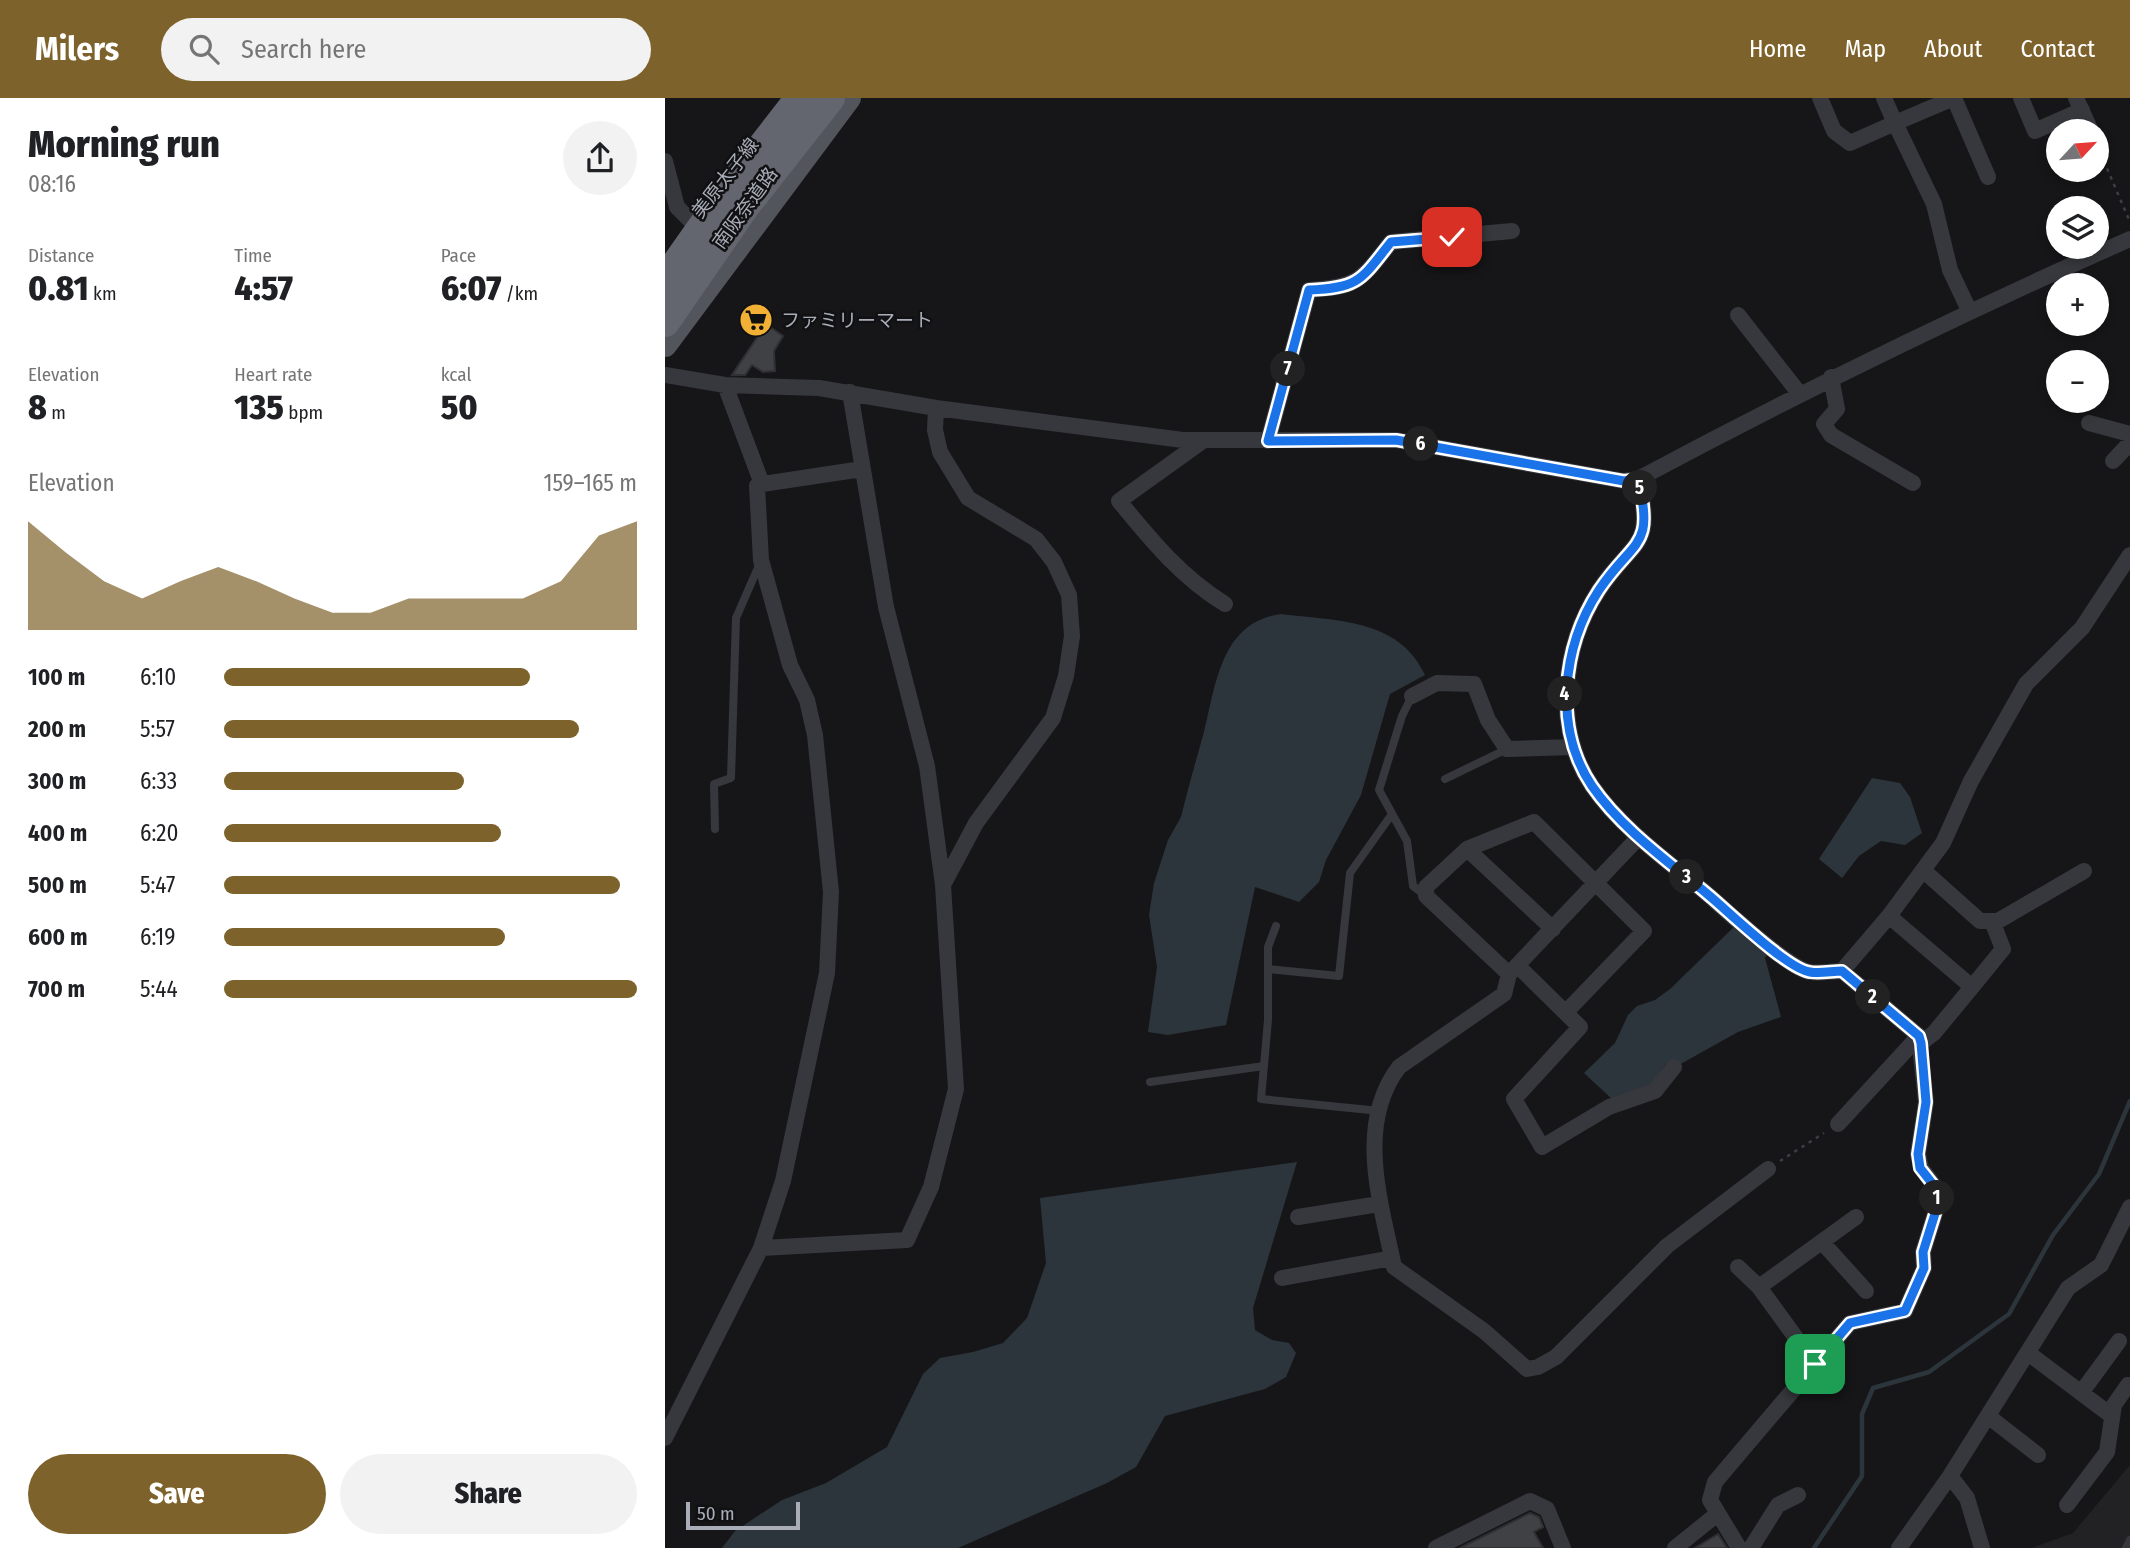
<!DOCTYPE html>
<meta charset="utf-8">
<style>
body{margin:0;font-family:"Fira Sans Condensed","Noto Sans JP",sans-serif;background:#f2f2f2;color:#202124;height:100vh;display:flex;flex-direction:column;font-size:26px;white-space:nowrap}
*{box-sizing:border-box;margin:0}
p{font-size:23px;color:#757577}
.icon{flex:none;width:38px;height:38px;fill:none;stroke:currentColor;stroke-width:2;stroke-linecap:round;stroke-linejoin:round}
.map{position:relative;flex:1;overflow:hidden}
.panel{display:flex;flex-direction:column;background:#fff;width:665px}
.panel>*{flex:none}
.needle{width:46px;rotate:64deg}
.buttons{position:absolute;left:1381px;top:21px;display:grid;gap:14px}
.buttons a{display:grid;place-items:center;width:63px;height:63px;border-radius:50%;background:#fff;box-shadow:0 4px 10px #0003;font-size:35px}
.scale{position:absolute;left:21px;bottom:18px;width:114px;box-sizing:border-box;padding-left:7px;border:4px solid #a8adb8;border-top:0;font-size:19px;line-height:24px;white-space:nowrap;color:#a8adb8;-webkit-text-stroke:5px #111113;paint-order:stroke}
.pin{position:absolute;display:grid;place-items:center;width:60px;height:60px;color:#fff;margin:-30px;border-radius:14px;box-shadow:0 4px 10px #0006}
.km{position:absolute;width:35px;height:35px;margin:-18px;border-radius:50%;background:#222;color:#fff;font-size:19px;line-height:35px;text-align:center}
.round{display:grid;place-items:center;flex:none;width:74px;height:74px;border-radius:37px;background:#f2f2f2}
.headline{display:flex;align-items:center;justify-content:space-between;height:119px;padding:0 28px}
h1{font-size:38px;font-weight:800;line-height:52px}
.stats{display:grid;grid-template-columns:repeat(3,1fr);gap:10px;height:119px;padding:7px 28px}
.stats div{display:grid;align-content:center}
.stats b{font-size:35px;font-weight:800}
.stats small{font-size:19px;font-weight:400}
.stats p{font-size:19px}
.chart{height:196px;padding:14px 28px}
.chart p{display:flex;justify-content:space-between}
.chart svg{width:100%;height:126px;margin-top:7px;fill:#7e622b;opacity:.7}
.cta{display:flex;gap:14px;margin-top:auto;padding:14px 28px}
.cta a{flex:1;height:80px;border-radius:42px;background:#7e622b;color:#fff;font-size:28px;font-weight:800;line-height:80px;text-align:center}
.cta a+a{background:#f2f2f2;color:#202124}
ul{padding:0 28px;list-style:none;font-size:23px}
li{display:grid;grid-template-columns:112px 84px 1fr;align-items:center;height:52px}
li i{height:18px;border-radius:9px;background:#7e622b}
header{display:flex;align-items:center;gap:42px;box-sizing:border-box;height:98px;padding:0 35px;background:#7e622b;color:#fff}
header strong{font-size:33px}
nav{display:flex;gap:38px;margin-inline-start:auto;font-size:24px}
.search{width:490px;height:63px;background:#f2f2f2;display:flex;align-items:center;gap:18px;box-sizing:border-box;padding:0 24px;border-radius:38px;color:#757577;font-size:26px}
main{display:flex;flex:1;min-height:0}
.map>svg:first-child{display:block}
</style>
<header>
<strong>Milers</strong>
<div class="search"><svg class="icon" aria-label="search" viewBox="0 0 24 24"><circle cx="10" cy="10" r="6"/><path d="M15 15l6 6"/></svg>Search here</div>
<nav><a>Home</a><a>Map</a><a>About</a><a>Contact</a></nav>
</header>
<main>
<section class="panel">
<div class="headline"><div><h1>Morning run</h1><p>08:16</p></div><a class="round"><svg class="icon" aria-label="share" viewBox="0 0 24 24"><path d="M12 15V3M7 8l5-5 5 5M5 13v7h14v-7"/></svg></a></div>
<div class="stats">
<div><p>Distance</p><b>0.81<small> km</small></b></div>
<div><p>Time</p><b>4:57</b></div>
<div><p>Pace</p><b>6:07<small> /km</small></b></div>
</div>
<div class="stats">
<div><p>Elevation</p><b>8<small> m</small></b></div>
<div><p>Heart rate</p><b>135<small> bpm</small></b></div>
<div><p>kcal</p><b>50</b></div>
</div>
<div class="chart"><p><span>Elevation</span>159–165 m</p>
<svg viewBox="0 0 160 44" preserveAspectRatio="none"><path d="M0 44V6L10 17L20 27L30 33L40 27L50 22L60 27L70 33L80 38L90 38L100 33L110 33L120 33L130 33L140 27L150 11L160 6V44z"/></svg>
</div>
<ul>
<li><b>100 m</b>6:10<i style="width:74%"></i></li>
<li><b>200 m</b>5:57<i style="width:86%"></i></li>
<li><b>300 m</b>6:33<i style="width:58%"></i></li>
<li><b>400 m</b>6:20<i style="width:67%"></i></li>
<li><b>500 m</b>5:47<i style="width:96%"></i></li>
<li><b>600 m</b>6:19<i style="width:68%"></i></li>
<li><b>700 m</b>5:44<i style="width:100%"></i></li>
</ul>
<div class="cta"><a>Save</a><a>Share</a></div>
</section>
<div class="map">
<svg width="1465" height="1450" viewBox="0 0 1465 1450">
<rect width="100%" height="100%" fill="#161618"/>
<path fill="#222225" d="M1465 1367V1450H1366L1408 1435Z"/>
<path fill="#2c353c" d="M616 516C670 523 734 520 760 577L725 596 696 697 661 762 654 784 634 804 590 789 561 927 503 937 483 934 492 869 484 817 489 785 503 742 516 719C523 691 531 662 539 634 551 586 556 524 616 516Z
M1207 680 1235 685 1245 699 1257 735 1240 747 1216 743 1194 758 1177 780 1154 761Z
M1070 828 1102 856 1100 860 1116 919 1073 934 1012 968 1007 963 1000 967 987 987 947 1001 919 975 950 945 963 917 972 908 990 902 1005 891Z
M632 1064 588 1210 590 1232 607 1242 624 1245 631 1255 621 1279 600 1291 500 1318 471 1369 442 1385 293 1450H57L70 1433 117 1402 161 1385 222 1349 258 1276 275 1260 308 1254 338 1245 362 1220 381 1165 375 1100Z"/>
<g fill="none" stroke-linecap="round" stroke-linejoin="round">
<path stroke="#2c353c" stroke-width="4.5" d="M1149 1450 1197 1378V1316L1208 1290 1264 1274 1344 1216 1388 1137 1434 1076 1465 1003"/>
</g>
<path fill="#404145" stroke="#303034" stroke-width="2" d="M101 226 118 238 109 253 110 273 98 274 87 267 80 277H67Z
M865 1415 874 1419 878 1429 869 1434 878 1450H795Z
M1053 1436 1062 1450H1030Z"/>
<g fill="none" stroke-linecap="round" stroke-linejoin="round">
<path stroke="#3d3f44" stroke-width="2.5" stroke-dasharray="3.5 5" stroke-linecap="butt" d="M1432 47 1465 124
M1115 1063 1159 1035"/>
<path stroke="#37383d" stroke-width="8" d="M747 598 737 618 714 692 742 743 748 788 761 798
M780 681 842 651
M50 731 49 686 66 680 71 520 95 465
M611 828 603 849V922L596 1001 715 1013
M603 871 674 878 685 775 727 716
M485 984 599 968
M1461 1450 1465 1442"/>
<path stroke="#37383d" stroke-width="16" d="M1155 0 1169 33 1185 45 1230 25 1219 0
M1356 0 1370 33 1417 12
M1411 0 1426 33
M0 63 12 109 26 123
M1304 212 1285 172 1269 106 1230 25 1289 0 1323 79
M1073 217 1134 295
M0 277 60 287 154 290 271 310 518 342H731L959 383 973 381C1134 295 1297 215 1465 141
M1166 279 1172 311 1159 326 1166 337 1248 385
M60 287 97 386 197 371
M185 294 221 509 262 668 278 787
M1424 325 1465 336
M539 342 454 403C486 442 516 479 560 506
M603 343 644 192C694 189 696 182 726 144L847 133
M1448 363 1465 345
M973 381C990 451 969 440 934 492 897 549 888 630 927 688 956 730 1001 762 1040 794 1060 811 1123 871 1145 874 1155 876 1167 873 1177 873L1254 938 1261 1004 1253 1056 1256 1070 1270 1089 1273 1106 1258 1154 1259 1170 1240 1213 1185 1225 1050 1384 1045 1402 1074 1450
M747 598 772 585 809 586 823 622 842 651 908 649
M974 739 844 876 839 896 734 969C690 1027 716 1105 729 1169L819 1233 862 1271 873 1269 891 1259 1002 1148 1103 1071
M802 751 888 831
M1259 773 1315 823H1333L1419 773
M1224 818 1307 889 1269 935 1256 945
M853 868 915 929 849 1001 877 1049 944 1009 990 993 1009 969
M1177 873 1224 818 1278 745 1306 683 1361 586 1417 530 1465 457
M844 876 761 798V789L802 751 869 724 979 833 901 914
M1307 889 1338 851 1327 823
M1173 1026 1254 938
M633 1119 714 1106
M1157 1144 1201 1193
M96 1150 118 1083 162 875 166 794 150 637 142 602 125 567 96 462 92 388 97 386
M1073 1169 1094 1189 1150 1266
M617 1180 727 1160
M1094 1189 1191 1119
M1363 1255 1447 1318
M1416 1295 1454 1243
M1323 1318 1373 1357
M0 1340 96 1150 242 1142 266 1089 291 991 278 787 311 725 388 620 401 578 407 538 404 497 389 464 371 441 303 400 275 354 270 332 271 310
M1285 1378 1302 1400 1317 1450
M1402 1407 1442 1354 1449 1307 1463 1287
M771 1450 865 1403 882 1411 898 1450
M1010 1450 1051 1417
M1086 1450 1113 1407 1133 1397
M1234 1450 1285 1378 1403 1190 1436 1167 1465 1109"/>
<path stroke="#53555c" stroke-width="24" d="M0 247 184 0"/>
<path stroke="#63666e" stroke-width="30" d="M0 182 62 94 135 0
M0 224 80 108 165 0"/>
</g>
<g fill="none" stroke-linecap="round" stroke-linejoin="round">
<defs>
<path id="route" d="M787 139 726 144C696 182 694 190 644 192L603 343 731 342 959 383 973 381C990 451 969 440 934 492 897 549 888 630 927 688 956 730 1001 762 1040 794 1061 811 1122 871 1145 874 1155 876 1167 873 1177 873L1254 938 1256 945 1261 1004 1253 1056 1255 1070 1270 1089 1273 1106 1258 1154 1259 1170 1240 1213 1185 1225 1150 1266"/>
</defs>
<use href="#route" stroke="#fff" stroke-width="14"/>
<use href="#route" stroke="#1a73e8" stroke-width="9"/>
</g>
<defs>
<symbol id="supermarket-disc" viewBox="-11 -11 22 22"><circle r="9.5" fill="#f2b134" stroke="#111113"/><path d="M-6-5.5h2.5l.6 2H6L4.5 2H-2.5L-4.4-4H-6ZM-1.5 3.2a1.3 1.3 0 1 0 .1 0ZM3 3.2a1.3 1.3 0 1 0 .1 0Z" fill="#111"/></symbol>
</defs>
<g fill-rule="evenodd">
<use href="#supermarket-disc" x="72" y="203" width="38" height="38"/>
</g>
<g text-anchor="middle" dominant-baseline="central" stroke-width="5" stroke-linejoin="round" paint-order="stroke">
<g font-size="19" fill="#a8adb8" stroke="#111113">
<text transform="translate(60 80) rotate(-52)">美原太子線</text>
<text transform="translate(80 110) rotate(-54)">南阪奈道路</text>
</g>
<g font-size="19" fill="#a8adb8" stroke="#111113" text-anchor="start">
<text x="116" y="222">ファミリーマート</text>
</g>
</g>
</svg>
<div class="buttons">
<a><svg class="needle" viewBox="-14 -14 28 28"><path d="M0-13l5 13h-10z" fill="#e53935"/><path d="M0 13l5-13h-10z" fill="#757577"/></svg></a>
<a><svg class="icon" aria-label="layers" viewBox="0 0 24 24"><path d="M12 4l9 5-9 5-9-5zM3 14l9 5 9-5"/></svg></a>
<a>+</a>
<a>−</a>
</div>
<div class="scale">50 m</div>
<div class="pin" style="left:1150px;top:1266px;background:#1e9e55"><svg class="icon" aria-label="arrive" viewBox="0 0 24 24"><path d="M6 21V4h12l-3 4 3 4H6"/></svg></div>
<div class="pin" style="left:787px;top:139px;background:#d93025"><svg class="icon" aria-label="check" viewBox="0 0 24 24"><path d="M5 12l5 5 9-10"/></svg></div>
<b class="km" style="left:1272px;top:1100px">1</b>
<b class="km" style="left:1208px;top:899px">2</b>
<b class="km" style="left:1022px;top:779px">3</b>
<b class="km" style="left:900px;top:596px">4</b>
<b class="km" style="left:975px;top:390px">5</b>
<b class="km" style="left:756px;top:346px">6</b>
<b class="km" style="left:623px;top:271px">7</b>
</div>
</main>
